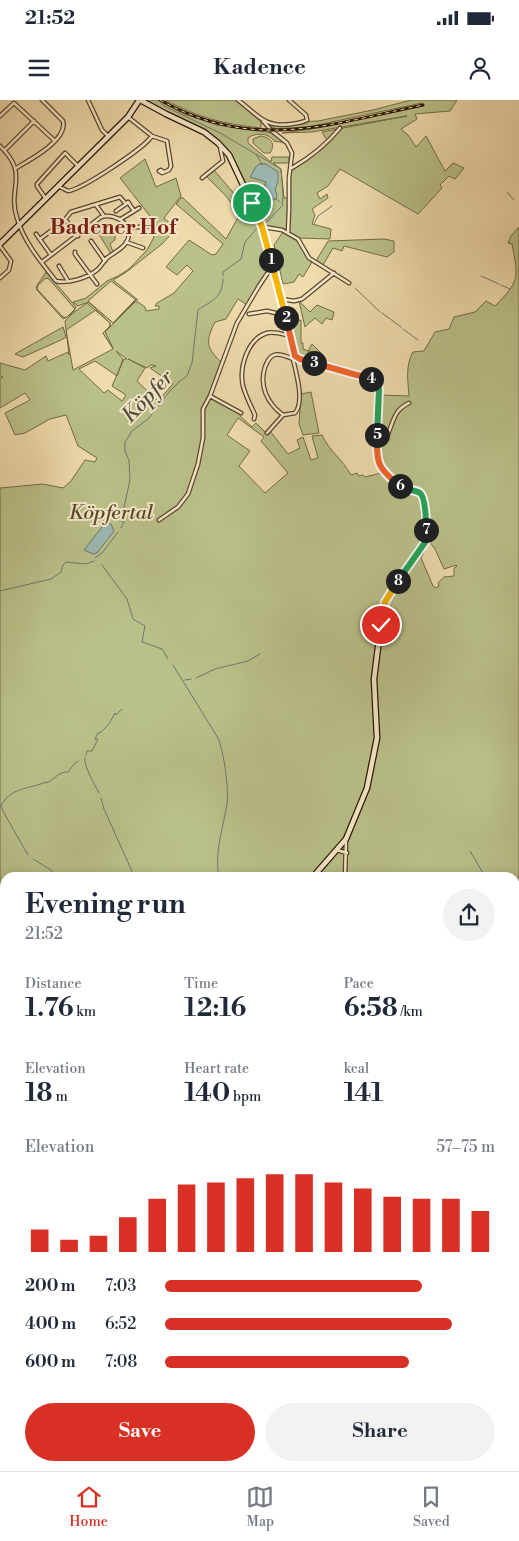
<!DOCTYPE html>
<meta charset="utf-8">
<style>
body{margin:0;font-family:"Libre Bodoni",serif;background:#f2f2f3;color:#1f2937;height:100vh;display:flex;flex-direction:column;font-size:19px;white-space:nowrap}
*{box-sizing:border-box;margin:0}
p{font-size:16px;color:#747a83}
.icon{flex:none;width:28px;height:28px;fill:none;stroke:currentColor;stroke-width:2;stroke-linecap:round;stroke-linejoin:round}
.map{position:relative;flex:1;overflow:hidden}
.panel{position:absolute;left:0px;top:772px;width:520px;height:599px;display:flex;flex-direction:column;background:#fff;border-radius:15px 15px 0 0;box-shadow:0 2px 12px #0003}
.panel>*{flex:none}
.pin{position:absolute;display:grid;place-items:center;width:42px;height:42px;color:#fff;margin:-21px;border:2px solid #fff;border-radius:50%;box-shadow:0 1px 5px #0007}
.km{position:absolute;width:25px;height:25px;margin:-12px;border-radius:50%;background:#222;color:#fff;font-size:14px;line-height:25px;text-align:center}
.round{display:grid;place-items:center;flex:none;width:52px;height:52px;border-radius:26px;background:#f2f2f3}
.headline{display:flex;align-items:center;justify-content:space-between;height:85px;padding:0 25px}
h1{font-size:28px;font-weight:700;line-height:38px}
.figures{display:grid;grid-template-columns:repeat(3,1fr);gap:8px;height:85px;padding:5px 25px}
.figures div{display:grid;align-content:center}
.figures b{font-size:25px;font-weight:700}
.figures small{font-size:14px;font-weight:400}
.figures p{font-size:14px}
.chart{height:140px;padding:10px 25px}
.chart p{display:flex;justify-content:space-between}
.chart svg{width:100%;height:90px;margin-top:5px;stroke:#d93025;stroke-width:6}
.button{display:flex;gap:10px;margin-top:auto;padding:10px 25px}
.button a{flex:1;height:58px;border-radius:30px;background:#d93025;color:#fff;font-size:20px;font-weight:700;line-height:58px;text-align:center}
.button a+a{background:#f2f2f3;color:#1f2937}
ul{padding:0 25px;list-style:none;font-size:16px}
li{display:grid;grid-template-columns:80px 60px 1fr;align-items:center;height:38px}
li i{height:12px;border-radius:6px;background:#d93025}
.status{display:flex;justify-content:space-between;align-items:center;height:35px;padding:0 25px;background:#fff;direction:ltr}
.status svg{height:14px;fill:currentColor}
header{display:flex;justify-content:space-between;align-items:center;height:65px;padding:0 25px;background:#fff;font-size:22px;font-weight:700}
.menu{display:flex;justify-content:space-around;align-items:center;height:70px;border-top:1px solid #e0e1e3;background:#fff;font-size:14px;color:#747a83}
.menu a{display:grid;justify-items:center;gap:2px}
.menu .active{color:#d93025}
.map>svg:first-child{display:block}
</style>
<div class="status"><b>21:52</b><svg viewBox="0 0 49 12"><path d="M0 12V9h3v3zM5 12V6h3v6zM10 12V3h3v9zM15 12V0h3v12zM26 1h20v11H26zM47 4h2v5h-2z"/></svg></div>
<header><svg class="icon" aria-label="menu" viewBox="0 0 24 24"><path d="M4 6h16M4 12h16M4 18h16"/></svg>Kadence<svg class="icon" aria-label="person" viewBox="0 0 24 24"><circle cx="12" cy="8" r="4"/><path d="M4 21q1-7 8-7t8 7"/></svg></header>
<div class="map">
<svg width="519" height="1371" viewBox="0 0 519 1371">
<rect width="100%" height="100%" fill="#efdbac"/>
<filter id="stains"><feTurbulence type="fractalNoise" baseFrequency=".004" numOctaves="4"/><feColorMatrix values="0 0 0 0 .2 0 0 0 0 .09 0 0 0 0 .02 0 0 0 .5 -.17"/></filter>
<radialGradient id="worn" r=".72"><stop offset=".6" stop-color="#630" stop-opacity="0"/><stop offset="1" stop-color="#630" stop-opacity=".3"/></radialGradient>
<path fill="#bac089" stroke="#726a45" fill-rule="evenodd" d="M146 0H158L184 14 217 25 272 33 286 43 274 41C269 33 256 32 248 38V43L271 62 272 57H289V63H273L281 69 284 98H289L291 67 306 59 328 42 322 32 407 16 312 32 282 33 318 28 423 6 422 3 308 27 272 29 275 27H270L269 25C286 28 301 21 318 21L373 10 411 0H457L450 11 415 14 417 19 401 29 408 35 416 47 426 36 445 71 453 63 464 68 455 79 449 76 440 85 442 88 418 114 340 69 328 86 317 93 320 99 327 94 328 98 312 109 315 115 312 124 331 129 330 139 299 138 280 128 264 126 272 163 247 205 238 199 226 219 215 222C205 242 206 248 223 264L211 296 242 312 240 316 252 327 256 323 267 334 270 331 288 354 300 348 297 340 303 337 311 360 318 358 312 336 322 335C329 351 343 360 351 375L357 373 359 376 363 375 365 377 381 373 378 363 381 295 409 296C408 281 405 266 413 252L424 251 435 232 449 229 454 217 475 212 486 201 495 206C519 182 519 178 512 144L508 143 511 136 519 127V1371H451L453 1366H476L478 1369 486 1366H515V778H5V1269L0 1265V388L43 384 63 388 71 381 85 360 95 362 97 358 78 346 66 315 50 319 25 333 15 335 5 313 30 300 25 293 0 308V279L3 277 0 276V263L25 270 46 256 48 261 68 252 69 255 65 221 73 213 63 219 37 190 36 187 46 172 76 207 73 213 87 203 110 223V226L103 233 113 248 105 232 135 202H138L145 207 146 211 159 209V206H155L157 203 174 193 193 171 187 165 177 175 166 167 189 140 212 155 216 154 223 144 176 104 182 97 226 139 240 114 225 95 206 76 213 69 243 104 251 99 232 58 219 41ZM259 64H266L276 87 265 97 261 89 265 86 266 82 253 72ZM46 178 49 179 75 209 66 218 62 216 37 189 38 185ZM96 210 110 223V226L103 233 113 249 73 270 66 230ZM116 251 127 259H124L112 286 126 295 122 301 108 290 104 293 79 269 95 261 117 276 123 259ZM128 259 147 268 151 265 156 266 150 268 173 284 158 301 137 281 145 268ZM238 318 264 337 261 341 288 373 265 393 239 366 250 351 227 335ZM429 441 435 449 444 469 456 465 457 466 454 468V476L444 477 438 483 439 486 436 488 433 486 421 458Z
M165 0H236L261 22V28C223 24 200 18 165 0Z
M260 36C271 37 276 44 270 53H264L253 43V39Z
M145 59 156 87 176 78 181 96 164 118 176 129 162 144 125 173 113 180 138 200H135L113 223 88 202 78 206 73 202 86 198 107 181 118 176 129 169 147 150 153 139 157 125 120 78ZM111 181 136 200 113 223 88 201Z
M106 126H111L115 130V140L110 144 113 152 111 154 97 131Z
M283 132 297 140 312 162 303 177 299 174 294 182 283 184 274 145Z
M384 139 394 141V152L387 157 344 146 342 151 333 148 323 165 316 161 328 141Z
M299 201 310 212 317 205 334 212 332 220 326 218 322 224 315 218 305 227Z
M301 220V243H303V249L308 251 312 244 323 255 309 251 305 259 297 256V249L291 221Z
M63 227 66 237 61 240 23 257 15 254Z
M311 292 319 333 303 335 299 324 301 294Z
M57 1366H136L138 1371H55Z
M209 1366H333L336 1371H255L254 1370Z"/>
<path fill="#9cb9b3" stroke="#6e776c" d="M259 64H266L278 72V82L275 89 277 96 276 99C266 101 266 94 260 89L265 86 266 82 250 77 255 68Z
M105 423 111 424 114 431 97 453 93 454 84 450Z"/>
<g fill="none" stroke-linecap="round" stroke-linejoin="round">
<path stroke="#6e776c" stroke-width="1" d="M161 3 164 6 220 33 281 69 283 97 282 106
M256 54 262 64
M507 92 514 100
M276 99 280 102
M267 122 281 107
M314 124 318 116 332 106
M223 176V172L241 159 245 142 258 127
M481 176 499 184
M501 185 510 189
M355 188 380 212
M382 213 401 227
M403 229 418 240
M121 428 124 422 121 421 130 380 129 360 125 351V342L132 331 148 319 169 292 179 282 187 276 192 263 198 210C212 200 222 199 223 179
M95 458 102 453 118 432
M102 465 127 499 133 519 145 526 142 542 162 549 168 559
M0 491 51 479 61 472 63 465 66 462 86 464 94 461
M173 565 218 638C224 652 229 689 227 704 223 729 214 752 219 778
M196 578 215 569 248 561 260 554
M185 580 191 579
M86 655 87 651H92L98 639H95L98 633H100L109 624 115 613 116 615 122 609
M85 658C83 665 95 685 99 693
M101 698 104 709 135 778
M470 751 486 778
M28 755 4 713 1 706C10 687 30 689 46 682V683C55 680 57 672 68 672L75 663 78 661
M33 759 51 770 58 778
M515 799H519
M515 809 519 801
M0 863 5 867
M0 959 5 965
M5 1085C0 1093 4 1104 3 1113L5 1116
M0 1131 5 1126
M515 1159 519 1162
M515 1287 519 1284
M0 1340 5 1337
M457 1371 459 1366"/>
<defs>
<path id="street" d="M88 0 102 30 108 36
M238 0C258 15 264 28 292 24 297 23 302 23 307 20L306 15 289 0
M0 16 14 3 55 41
M128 17 152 36 167 41 171 66 169 70 162 73 159 71 161 70 163 72
M263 21 272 31 287 43 292 53 289 78V109L288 133
M0 46C30 75 7 87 17 118 24 142 41 162 56 181 68 184 87 178 97 170 101 167 103 162 107 158 113 153 121 150 126 143 136 127 117 112 101 117L42 162
M5 50 34 21
M16 68C30 60 68 40 63 21L42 0
M292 68C311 57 326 45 340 28
M202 78 223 61 220 47
M58 86 68 91C83 89 144 48 152 36
M46 99 37 86V84L65 53 78 66
M96 105 104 116
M116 111 126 104
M65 119 78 136
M121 119 139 108
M264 127 282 130 298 139 309 158 349 183
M127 128 150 126
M36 134 51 155
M40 139 63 122 71 112 120 97 126 104 128 102 134 111
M91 141 105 161
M126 142 143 148
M0 146 11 161 9 170 0 178
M75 152V154L97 184
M59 166 68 181
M281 199 294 201 302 199 334 173
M249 214 267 211 284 215
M210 296 241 313
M283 315C267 303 259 286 265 267 267 262 269 257 274 255 280 253 288 257 293 259
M283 315 295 313C305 301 296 273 293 259
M254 319 255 315C251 306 246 297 243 286 239 268 247 239 267 233 274 231 282 234 290 236
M267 333 283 315
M379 338 388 334C394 320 394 310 409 303
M159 420 178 407 188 394 198 364 203 338V309L210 296 237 223 259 186 267 174 273 169
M337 750 347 753
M345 778 346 740
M515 957 519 963
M519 1045 516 1067 519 1079
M515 1282 519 1280
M363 1367 364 1371
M423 1371 430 1366"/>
<path id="secondary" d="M142 1 166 14 204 32 218 43 229 55 263 127 295 256 300 259 372 279 378 284 379 290 377 350 381 367 385 373 404 389 419 393 423 398 426 441 386 499 383 508 374 579 377 638 367 688 346 739 312 778
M0 144 128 17 138 2
M0 1144 5 1139"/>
</defs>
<use href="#street" stroke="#5b462c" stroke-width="5"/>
<use href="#secondary" stroke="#2a1501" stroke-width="7"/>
<use href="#street" stroke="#f5e8c9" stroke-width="2.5"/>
<use href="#secondary" stroke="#f5e8c9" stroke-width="4.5"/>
<defs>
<path id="rail" d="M160 0C253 52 326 25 423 5"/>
</defs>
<use href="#rail" stroke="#2a1501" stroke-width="3"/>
<use href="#rail" stroke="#f5e8c9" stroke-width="1" stroke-dasharray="4" stroke-linecap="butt"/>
</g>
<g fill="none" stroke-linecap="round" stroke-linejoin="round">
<defs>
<path id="split-1" d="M252 103 262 127 271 160"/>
<path id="split-2" d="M271 160 286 218"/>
<path id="split-3" d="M286 218 295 256 300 259 314 263"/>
<path id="split-4" d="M314 263 371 279"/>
<path id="split-5" d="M371 279 378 284 379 290 377 335"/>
<path id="split-6" d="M377 335C376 364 378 368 400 386"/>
<path id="split-7" d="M400 386C407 391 414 389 420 393 426 398 426 422 426 430"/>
<path id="split-8" d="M398 481 426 441V430"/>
<path id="split-9" d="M381 525 385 502 398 481"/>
</defs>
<use href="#split-1" stroke="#fff" stroke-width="10"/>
<use href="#split-2" stroke="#fff" stroke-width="10"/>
<use href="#split-3" stroke="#fff" stroke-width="10"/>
<use href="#split-4" stroke="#fff" stroke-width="10"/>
<use href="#split-5" stroke="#fff" stroke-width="10"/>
<use href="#split-6" stroke="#fff" stroke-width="10"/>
<use href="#split-7" stroke="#fff" stroke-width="10"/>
<use href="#split-8" stroke="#fff" stroke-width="10"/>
<use href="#split-9" stroke="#fff" stroke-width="10"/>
<use href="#split-1" stroke="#f5b400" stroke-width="6"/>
<use href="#split-2" stroke="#f5b400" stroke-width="6"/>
<use href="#split-3" stroke="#f0652b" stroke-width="6"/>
<use href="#split-4" stroke="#f0652b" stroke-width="6"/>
<use href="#split-5" stroke="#22a559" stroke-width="6"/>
<use href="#split-6" stroke="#f0652b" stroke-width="6"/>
<use href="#split-7" stroke="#22a559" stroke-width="6"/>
<use href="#split-8" stroke="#22a559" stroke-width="6"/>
<use href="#split-9" stroke="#f5b400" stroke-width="6"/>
</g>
<g text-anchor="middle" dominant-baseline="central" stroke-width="4" stroke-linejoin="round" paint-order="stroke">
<g font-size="20" font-style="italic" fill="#55482a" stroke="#f5e8c9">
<text x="111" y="413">Köpfertal</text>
</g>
<g font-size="21" font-weight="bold" fill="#7a1f14" stroke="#f5e8c9">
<text x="113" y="128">Badener Hof</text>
</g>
<g font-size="21" font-style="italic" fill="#524e3f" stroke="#f5e8c9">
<text transform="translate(148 297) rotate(-46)">Köpfer</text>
</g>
</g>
<rect width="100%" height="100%" filter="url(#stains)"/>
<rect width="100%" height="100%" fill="url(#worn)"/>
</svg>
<div class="pin" style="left:252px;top:103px;background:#1e9e55"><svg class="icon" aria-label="arrive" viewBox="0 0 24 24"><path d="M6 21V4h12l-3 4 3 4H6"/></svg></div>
<div class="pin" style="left:381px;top:525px;background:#d93025"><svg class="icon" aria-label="check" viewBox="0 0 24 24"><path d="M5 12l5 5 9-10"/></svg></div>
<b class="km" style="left:271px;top:160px">1</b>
<b class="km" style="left:286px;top:218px">2</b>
<b class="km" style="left:314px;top:263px">3</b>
<b class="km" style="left:371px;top:279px">4</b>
<b class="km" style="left:377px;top:335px">5</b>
<b class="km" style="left:400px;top:386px">6</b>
<b class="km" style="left:426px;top:430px">7</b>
<b class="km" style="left:398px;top:481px">8</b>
<section class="panel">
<div class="headline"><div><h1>Evening run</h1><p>21:52</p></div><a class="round"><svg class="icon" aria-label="share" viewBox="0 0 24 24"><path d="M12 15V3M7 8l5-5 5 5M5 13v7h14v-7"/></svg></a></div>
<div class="figures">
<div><p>Distance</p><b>1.76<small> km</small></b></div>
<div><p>Time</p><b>12:16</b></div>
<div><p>Pace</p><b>6:58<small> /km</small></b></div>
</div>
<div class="figures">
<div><p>Elevation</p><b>18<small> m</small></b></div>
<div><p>Heart rate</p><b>140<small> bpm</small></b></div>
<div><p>kcal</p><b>141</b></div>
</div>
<div class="chart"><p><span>Elevation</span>57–75 m</p>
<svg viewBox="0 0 160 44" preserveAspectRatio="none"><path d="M5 44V33M15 44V38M25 44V36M35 44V27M45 44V18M55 44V11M65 44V10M75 44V8M85 44V6M95 44V6M105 44V10M115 44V13M125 44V17M135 44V18M145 44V18M155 44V24"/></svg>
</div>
<ul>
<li><b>200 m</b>7:03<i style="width:78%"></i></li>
<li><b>400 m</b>6:52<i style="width:87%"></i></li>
<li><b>600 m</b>7:08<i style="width:74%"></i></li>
</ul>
<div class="button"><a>Save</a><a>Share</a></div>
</section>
</div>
<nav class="menu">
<a class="active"><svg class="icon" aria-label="home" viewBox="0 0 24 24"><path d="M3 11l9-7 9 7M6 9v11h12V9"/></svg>Home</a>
<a><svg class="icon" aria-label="map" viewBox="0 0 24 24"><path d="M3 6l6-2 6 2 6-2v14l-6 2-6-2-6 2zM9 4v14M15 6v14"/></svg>Map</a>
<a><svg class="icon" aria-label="saved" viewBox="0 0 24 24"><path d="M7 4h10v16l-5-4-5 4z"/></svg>Saved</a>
</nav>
